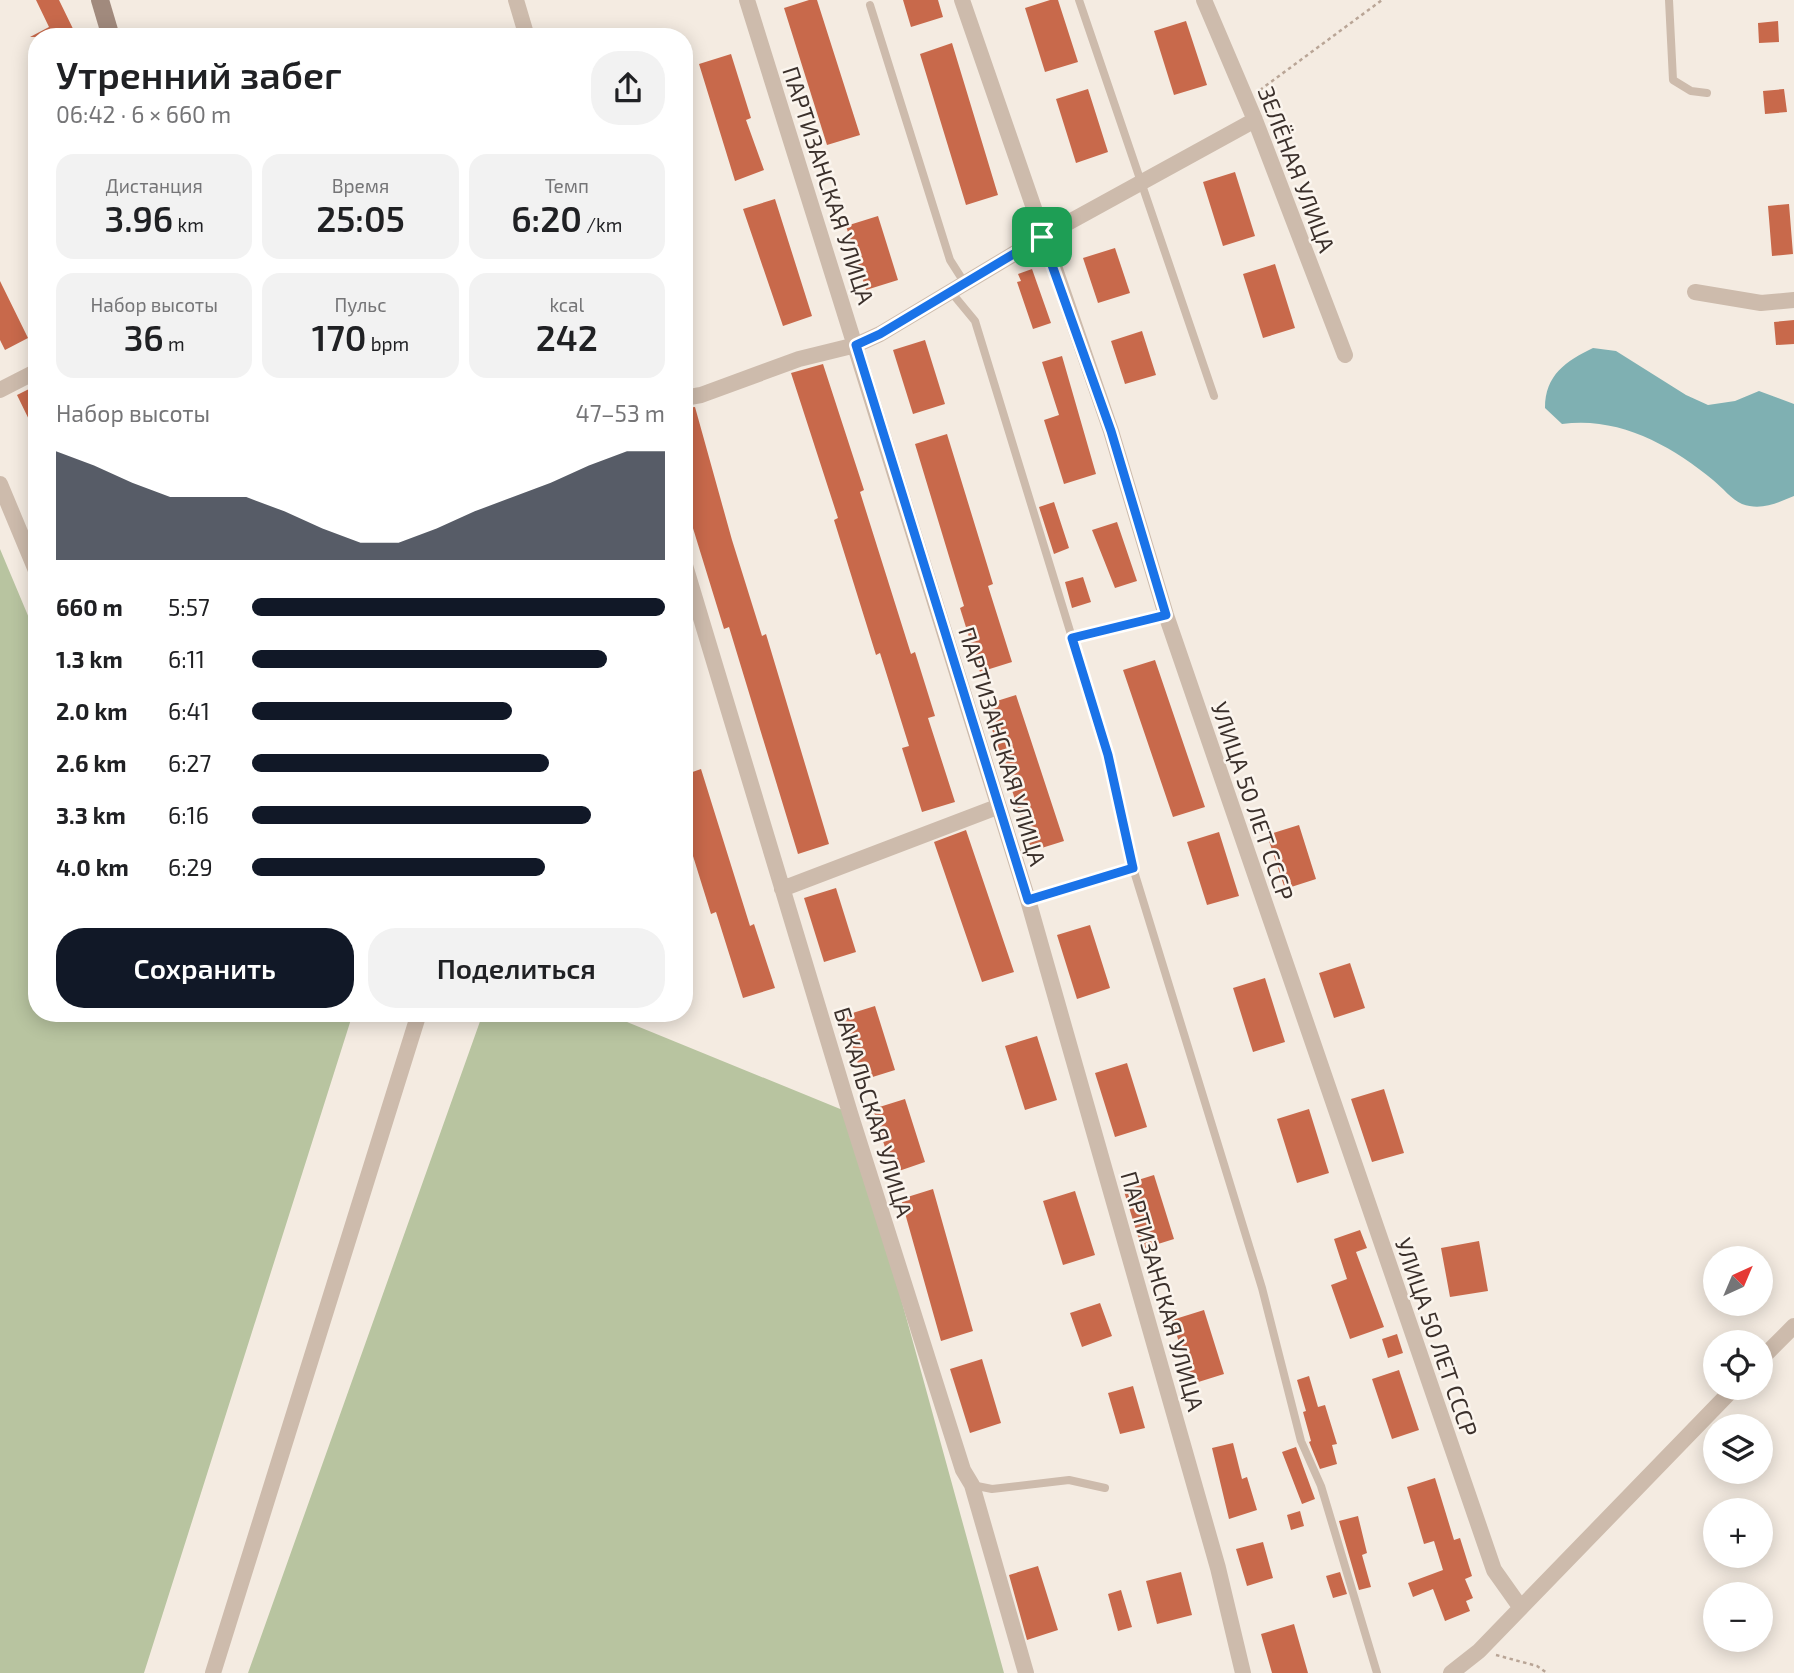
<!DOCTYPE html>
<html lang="ru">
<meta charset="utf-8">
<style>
body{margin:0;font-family:"Exo 2",sans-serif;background:#f2f2f2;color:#202124;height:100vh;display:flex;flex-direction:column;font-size:26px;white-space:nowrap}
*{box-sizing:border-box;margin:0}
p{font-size:23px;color:#757577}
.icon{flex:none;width:38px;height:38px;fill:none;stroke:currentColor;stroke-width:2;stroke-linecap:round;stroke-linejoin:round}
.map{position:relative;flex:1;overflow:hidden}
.drawer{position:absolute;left:28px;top:28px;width:665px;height:994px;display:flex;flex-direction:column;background:#fff;border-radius:28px;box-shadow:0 4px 18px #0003}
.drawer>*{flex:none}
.needle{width:46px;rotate:44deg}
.tools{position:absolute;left:1703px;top:1246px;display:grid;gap:14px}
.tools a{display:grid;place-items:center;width:70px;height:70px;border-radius:50%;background:#fff;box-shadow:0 4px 18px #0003;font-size:35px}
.pin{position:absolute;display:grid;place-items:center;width:60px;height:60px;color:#fff;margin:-30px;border-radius:14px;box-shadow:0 4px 10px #0006}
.round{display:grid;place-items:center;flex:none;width:74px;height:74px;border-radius:28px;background:#f2f2f2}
.overview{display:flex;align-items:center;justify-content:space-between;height:119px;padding:0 28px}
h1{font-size:38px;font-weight:600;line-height:52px}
.stats{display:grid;grid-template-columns:repeat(3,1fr);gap:10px;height:119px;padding:7px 28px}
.stats div{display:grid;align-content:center;border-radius:18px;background:#f2f2f2;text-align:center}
.stats b{font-size:35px;font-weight:600}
.stats small{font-size:19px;font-weight:400}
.stats p{font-size:19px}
.chart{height:196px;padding:14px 28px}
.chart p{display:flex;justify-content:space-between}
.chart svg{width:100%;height:126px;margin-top:7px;fill:#111827;opacity:.7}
.action{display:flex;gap:14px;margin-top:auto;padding:14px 28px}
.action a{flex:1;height:80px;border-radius:28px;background:#111827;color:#fff;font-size:28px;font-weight:600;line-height:80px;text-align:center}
.action a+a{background:#f2f2f2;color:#202124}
ul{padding:0 28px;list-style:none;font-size:23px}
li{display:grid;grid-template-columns:112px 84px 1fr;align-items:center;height:52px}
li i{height:18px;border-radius:9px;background:#111827}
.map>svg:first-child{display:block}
</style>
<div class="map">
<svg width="1794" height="1673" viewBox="0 0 1794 1673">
<rect width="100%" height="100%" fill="#f4ebe1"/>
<path fill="#b8c4a0" d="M0 549 37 637V1013H353L144 1673H0Z
M483 1013H605L850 1113 1004 1673H248Z"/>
<path fill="#7fb0b2" d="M1593 348 1616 351 1686 395 1708 405 1735 401 1759 391 1794 404V496C1777 503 1761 511 1742 504 1732 500 1722 487 1713 480 1671 445 1618 416 1562 424L1545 408C1545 375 1566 361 1593 348Z"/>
<path fill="#c8694b" d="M36 0H59L77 37H30L49 27Z
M809 0H817L860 135 827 145 784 8Z
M903 0H938L943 17 911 27Z
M1050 0H1058L1078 62 1045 72 1025 8Z
M1186 21 1207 85 1174 95 1154 31Z
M1778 21 1779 42 1759 43 1758 23Z
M952 43 998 195 966 205 920 54Z
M731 54 751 118 746 120 764 170 735 181 699 64Z
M1088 89 1108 152 1076 163 1056 99Z
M1784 89 1787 112 1765 114 1763 91Z
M1235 172 1255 236 1223 246 1203 182Z
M775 199 812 316 783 326 743 209Z
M1789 204 1793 254 1772 256 1768 206Z
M878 216 898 280 866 290 846 226Z
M1115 248 1130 293 1098 303 1083 258Z
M1275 264 1295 328 1263 338 1243 274Z
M1032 269 1051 323 1033 329 1017 282 1021 281 1018 274Z
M0 281 28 338 5 350 0 340Z
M1794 320V344L1776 345 1774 322Z
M1142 331 1156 375 1125 384 1111 341Z
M925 340 945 404 913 414 893 350Z
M1062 356 1096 474 1064 484 1044 420 1059 415 1042 362Z
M823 364 864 490 860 492 911 654 915 652 935 716 928 718 955 802 922 812 902 748 909 746 880 653 876 655 834 520 838 518 791 373Z
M37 385V436L17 395Z
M695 407 732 540 762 636 766 634 829 844 798 854 729 627 724 629 684 499V484L692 482 684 455V408Z
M947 434 993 584 988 586 1012 662 980 672 960 608 964 606 915 444Z
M1054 502 1069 548 1054 554 1039 507Z
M1117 522 1137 581 1115 588 1092 530Z
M1083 577 1091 602 1072 608 1065 582Z
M1155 660 1205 807 1173 817 1123 670Z
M1016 695 1064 841 1032 851 984 705Z
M701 769 750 926 754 924 775 988 743 998 716 912 711 914 684 827V775Z
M1299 825 1316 879 1285 889 1267 835Z
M966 830 1014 972 982 982 934 842Z
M1219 832 1239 896 1207 905 1187 842Z
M836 888 856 952 824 962 804 898Z
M1090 925 1110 988 1077 999 1057 935Z
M1350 963 1365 1008 1334 1018 1319 973Z
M1265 978 1285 1042 1253 1052 1233 988Z
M875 1006 895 1070 863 1080 843 1016Z
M1037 1036 1057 1100 1025 1110 1005 1046Z
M1127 1063 1147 1127 1115 1137 1095 1073Z
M1384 1089 1404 1153 1372 1162 1351 1099Z
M905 1099 925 1162 893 1173 873 1109Z
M1309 1109 1329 1173 1297 1183 1277 1119Z
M1154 1175 1174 1239 1142 1249 1122 1185Z
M933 1189 973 1331 941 1341 901 1199Z
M1075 1191 1095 1255 1063 1265 1043 1201Z
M1360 1230 1367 1248 1356 1252 1384 1327 1350 1339 1331 1285 1347 1279 1334 1239Z
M1479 1241 1488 1291 1450 1297 1441 1248Z
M1100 1303 1112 1336 1082 1347 1070 1313Z
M1204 1310 1224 1374 1192 1384 1172 1320Z
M1397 1334 1403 1353 1388 1358 1382 1339Z
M982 1359 1001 1423 970 1433 950 1369Z
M1399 1370 1419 1430 1392 1439 1372 1379Z
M1309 1376 1318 1407 1325 1405 1337 1444 1332 1445 1337 1464 1320 1469 1309 1442 1311 1441 1303 1412 1306 1411 1297 1380Z
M1133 1386 1145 1428 1120 1434 1108 1393Z
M1233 1443 1242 1479 1247 1477 1257 1510 1229 1519 1212 1448Z
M1296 1447 1315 1499 1302 1504 1282 1452Z
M1435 1478 1454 1540 1460 1538 1472 1576 1465 1579 1473 1598 1466 1601 1470 1611 1445 1621 1433 1589 1413 1597 1408 1583 1443 1570 1434 1541 1424 1544 1407 1487Z
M1300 1511 1304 1526 1291 1530 1287 1515Z
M1358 1516 1367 1553 1362 1555 1371 1587 1359 1590 1339 1521Z
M1263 1542 1273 1578 1247 1586 1236 1549Z
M1038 1566 1058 1630 1027 1640 1009 1575Z
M1181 1572 1192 1615 1157 1624 1146 1581Z
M1340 1572 1347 1594 1333 1598 1326 1576Z
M1121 1590 1132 1627 1118 1631 1108 1594Z
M1294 1624 1308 1673H1272L1261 1634Z"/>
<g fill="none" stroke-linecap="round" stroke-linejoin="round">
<path stroke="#b9a596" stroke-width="2.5" stroke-dasharray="3.5 3.5" stroke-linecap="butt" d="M1260 90 1382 0
M1496 1655 1537 1666 1547 1673"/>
<path stroke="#cdbbac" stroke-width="8" d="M1079 0 1214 396
M1669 0 1673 80 1691 91 1707 93
M870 5 950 260 964 282
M951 292 975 321 1108 755 1133 868 1262 1288 1301 1441 1321 1486 1377 1673
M1072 638 1166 615
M1028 900 1133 868
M972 1485 992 1489 1069 1480 1105 1488"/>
<path stroke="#cdbbac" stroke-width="16" d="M516 0 527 37
M747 0 1028 900 1218 1568 1243 1673
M962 0 1111 431 1166 615 1494 1570 1521 1608
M1204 0 1255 120 1345 355
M1695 292 1761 303 1794 300
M0 390 37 371
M684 398 701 395 799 359 856 345 880 334 1042 237 1255 120
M0 484 37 573
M684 562 850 1113 963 1470 972 1485 1026 1673
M782 889 997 807
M1760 1360 1794 1326
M213 1673 419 1013
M1451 1673 1479 1651 1734 1388"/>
<path stroke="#a18a7d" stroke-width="18" d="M100 0 111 37"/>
</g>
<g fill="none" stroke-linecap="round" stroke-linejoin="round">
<defs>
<path id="route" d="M1042 237 1111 431 1166 615 1072 638 1108 755 1133 868 1028 900 856 345 880 334Z"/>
</defs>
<use href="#route" stroke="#fff" stroke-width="14"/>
<use href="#route" stroke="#1a73e8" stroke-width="9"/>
</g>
<g text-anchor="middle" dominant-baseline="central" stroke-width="5" stroke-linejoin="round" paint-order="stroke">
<g font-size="23" fill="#3b302b" stroke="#fbf5ee">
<text transform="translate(1297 169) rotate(69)">ЗЕЛЁНАЯ УЛИЦА</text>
<text transform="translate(829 185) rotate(72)">ПАРТИЗАНСКАЯ УЛИЦА</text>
<text transform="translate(1003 746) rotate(73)">ПАРТИЗАНСКАЯ УЛИЦА</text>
<text transform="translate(1253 801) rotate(71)">УЛИЦА 50 ЛЕТ СССР</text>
<text transform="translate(874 1112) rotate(73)">БАКАЛЬСКАЯ УЛИЦА</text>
<text transform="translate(1163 1291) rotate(74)">ПАРТИЗАНСКАЯ УЛИЦА</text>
<text transform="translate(1437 1337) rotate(71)">УЛИЦА 50 ЛЕТ СССР</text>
</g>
</g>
</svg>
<div class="tools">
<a><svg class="needle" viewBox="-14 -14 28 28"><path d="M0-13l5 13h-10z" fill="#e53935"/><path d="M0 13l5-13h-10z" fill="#757577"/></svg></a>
<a><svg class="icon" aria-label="locate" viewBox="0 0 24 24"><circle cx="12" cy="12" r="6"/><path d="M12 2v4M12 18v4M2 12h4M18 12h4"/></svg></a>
<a><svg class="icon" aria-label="layers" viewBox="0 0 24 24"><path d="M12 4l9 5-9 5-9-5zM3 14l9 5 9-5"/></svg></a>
<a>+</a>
<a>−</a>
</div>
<div class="pin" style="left:1042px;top:237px;background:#1e9e55"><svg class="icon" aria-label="arrive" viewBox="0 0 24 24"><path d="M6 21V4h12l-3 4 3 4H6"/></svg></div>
<section class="drawer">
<div class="overview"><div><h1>Утренний забег</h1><p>06:42 · 6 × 660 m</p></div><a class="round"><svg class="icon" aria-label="share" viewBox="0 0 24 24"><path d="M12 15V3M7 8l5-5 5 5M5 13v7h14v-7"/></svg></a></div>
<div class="stats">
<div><p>Дистанция</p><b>3.96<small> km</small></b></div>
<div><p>Время</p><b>25:05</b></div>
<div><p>Темп</p><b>6:20<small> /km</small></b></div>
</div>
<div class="stats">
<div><p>Набор высоты</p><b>36<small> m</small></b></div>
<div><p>Пульс</p><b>170<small> bpm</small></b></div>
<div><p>kcal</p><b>242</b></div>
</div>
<div class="chart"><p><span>Набор высоты</span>47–53 m</p>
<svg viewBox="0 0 160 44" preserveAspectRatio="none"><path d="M0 44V6L10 11L20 17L30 22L40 22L50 22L60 27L70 33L80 38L90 38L100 33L110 27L120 22L130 17L140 11L150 6L160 6V44z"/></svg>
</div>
<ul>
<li><b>660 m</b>5:57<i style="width:100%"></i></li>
<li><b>1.3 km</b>6:11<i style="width:86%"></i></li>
<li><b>2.0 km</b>6:41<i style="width:63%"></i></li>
<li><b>2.6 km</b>6:27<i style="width:72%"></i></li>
<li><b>3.3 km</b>6:16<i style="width:82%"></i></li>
<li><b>4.0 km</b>6:29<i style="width:71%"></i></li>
</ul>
<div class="action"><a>Сохранить</a><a>Поделиться</a></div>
</section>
</div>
